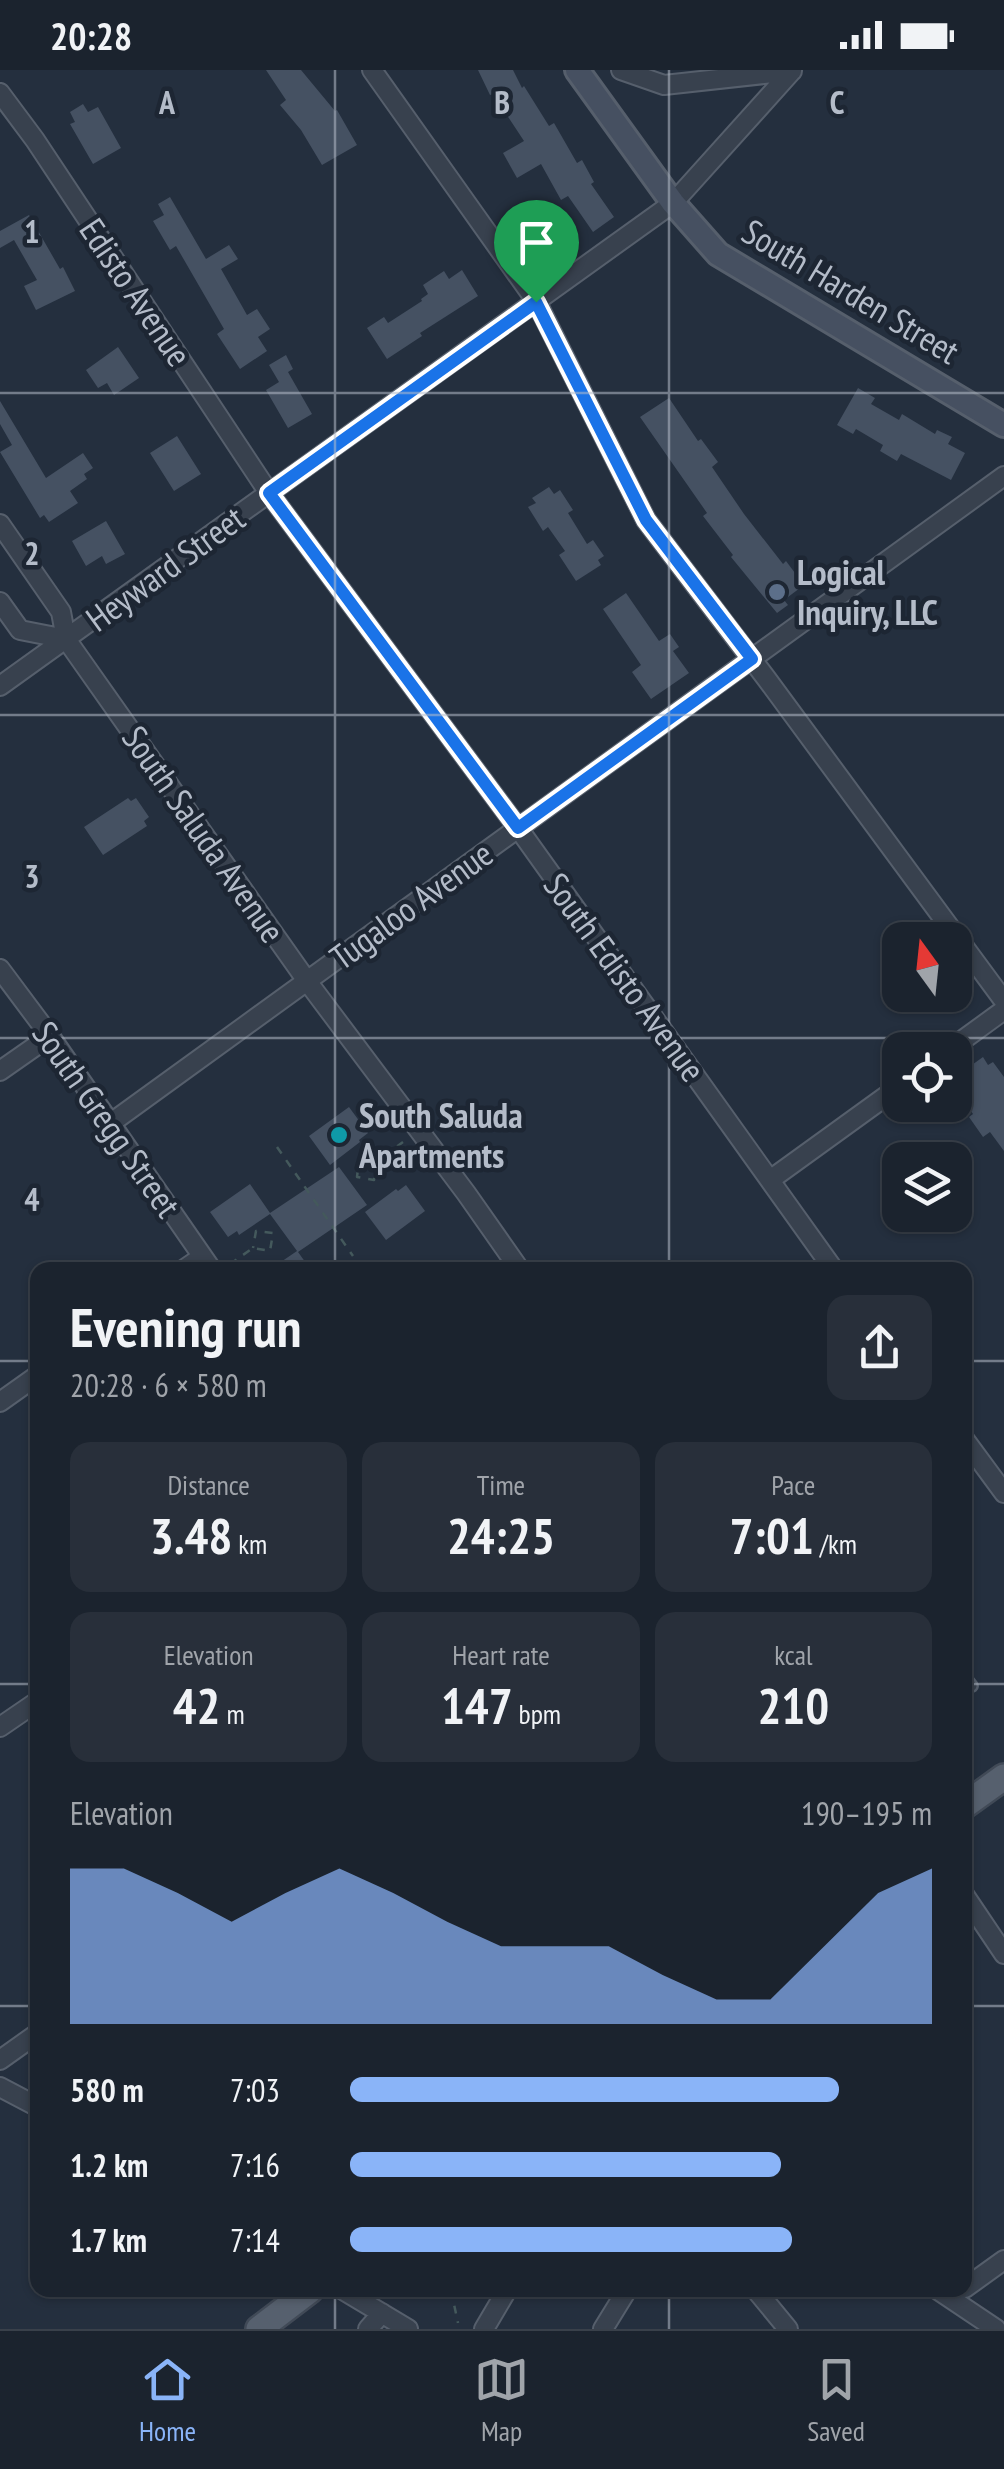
<!DOCTYPE html>
<meta charset="utf-8">
<style>
body{margin:0;font-family:"PT Sans Narrow",sans-serif;background:#282f3a;color:#f1f3f6;height:100vh;display:flex;flex-direction:column;font-size:38px;white-space:nowrap}
*{box-sizing:border-box;margin:0}
p{font-size:32px;color:#a0a4aa}
.icon{flex:none;width:55px;height:55px;fill:none;stroke:currentColor;stroke-width:2;stroke-linecap:round;stroke-linejoin:round}
.map{position:relative;flex:1;overflow:hidden}
.drawer{position:absolute;left:30px;top:1192px;width:942px;height:1035px;display:flex;flex-direction:column;background:#1b232e;border-radius:20px;box-shadow:0 2px 8px #0004,0 0 0 2px #39404a}
.drawer>*{flex:none}
.needle{width:65px;rotate:345deg}
.buttons{position:absolute;left:882px;top:852px;display:grid;gap:20px}
.buttons a{display:grid;place-items:center;width:90px;height:90px;border-radius:20px;background:#1b232e;box-shadow:0 2px 8px #0004,0 0 0 2px #39404a;font-size:50px}
.pin{position:absolute;display:grid;place-items:center;width:85px;height:85px;color:#fff;margin:-102px -42px;border-radius:50% 50% 50% 0;rotate:-45deg;box-shadow:0 0 10px #0007}
.pin .icon{rotate:45deg}
.round{display:grid;place-items:center;flex:none;width:105px;height:105px;border-radius:20px;background:#282f3a}
.headline{display:flex;align-items:center;justify-content:space-between;height:170px;padding:0 40px}
h1{font-size:55px;font-weight:700;line-height:75px}
.metrics{display:grid;grid-template-columns:repeat(3,1fr);gap:15px;height:170px;padding:10px 40px}
.metrics div{display:grid;align-content:center;border-radius:20px;background:#282f3a;text-align:center}
.metrics b{font-size:50px;font-weight:700}
.metrics small{font-size:28px;font-weight:400}
.metrics p{font-size:28px}
.chart{height:280px;padding:20px 40px}
.chart p{display:flex;justify-content:space-between}
.chart svg{width:100%;height:180px;margin-top:10px;fill:#8ab4f8;opacity:.7}
ul{padding:0 40px;list-style:none;font-size:32px}
li{display:grid;grid-template-columns:160px 120px 1fr;align-items:center;height:75px}
li i{height:25px;border-radius:12px;background:#8ab4f8}
.status{display:flex;justify-content:space-between;align-items:center;height:70px;padding:0 50px;background:#1b232e;direction:ltr}
.status svg{height:28px;fill:currentColor}
.tabs{display:flex;justify-content:space-around;align-items:center;height:140px;border-top:2px solid #39404a;background:#1b232e;font-size:28px;color:#a0a4aa}
.tabs a{display:grid;justify-items:center;gap:5px}
.tabs .selected{color:#8ab4f8}
.map>svg:first-child{display:block}
</style>
<div class="status"><b>20:28</b><svg viewBox="0 0 49 12"><path d="M0 12V9h3v3zM5 12V6h3v6zM10 12V3h3v9zM15 12V0h3v12zM26 1h20v11H26zM47 4h2v5h-2z"/></svg></div>
<div class="map">
<svg width="1004" height="2259" viewBox="0 0 1004 2259">
<rect width="100%" height="100%" fill="#242f3e"/>
<path fill="#455162" d="M266 0H301L335 41 337 40 357 75 322 95 301 60 280 35 286 30Z
M478 0H513L522 18 524 16 549 56 554 53 577 93 582 90 594 112 591 114 614 147 593 162 568 126 561 130 541 94 517 108 503 83 524 71 493 24 490 25Z
M83 34 88 42 98 37 121 78 93 94 70 54 75 52 70 42Z
M170 127 206 189 229 175 238 189 221 199 247 245 257 239 270 259 258 267 267 281 240 299 217 264 224 259 176 176 170 180 153 151 164 145 158 134Z
M29 145 60 199 63 197 75 221 36 240 24 216 37 210 14 170 0 178V161Z
M462 200 478 226 420 263 422 266 387 289 367 258 384 247 388 253 422 231 421 229 428 224 423 215 444 201 449 209Z
M118 277 139 308 114 325 107 313 98 318 86 300Z
M286 285 293 299 288 302 312 344 288 358 266 320 279 312 269 295Z
M858 318 875 328 871 334 899 350 902 344 935 364 937 360 952 367 948 374 965 383 951 410 901 384 897 391 880 381 883 375 856 359 853 364 837 355Z
M669 328 698 371 701 369 718 392 712 397 744 444 783 494 786 491 804 515 784 530 788 535 777 543 731 487 733 485 703 446 707 443 640 347Z
M0 331 46 408 83 383 93 398 84 404 87 409 70 421 78 433 49 452 44 445 40 448 0 382 12 375 0 354Z
M177 366 201 404 174 421 150 383Z
M549 417 554 424 560 420 573 440 568 443 587 474 593 470 604 486 598 490 601 495 576 511 559 485 565 481 548 457 543 461 528 437 536 433 532 428Z
M106 451 125 484 106 494 102 486 86 496 72 471Z
M626 523 659 571 670 564 679 577 673 581 689 603 651 629 632 602 641 595 603 539Z
M128 728 131 731 136 728 149 747 144 751 147 756 103 785 84 757Z
M983 987 988 995 993 992 1004 1007V1081L990 1062 983 1067 969 1047 973 1044 955 1018V1007Z
M349 1037 368 1063 359 1070 360 1072 330 1095 309 1066Z
M339 1097 367 1135 298 1182 311 1200H269L297 1181 270 1144 239 1165 237 1161 228 1167 210 1142 250 1114 270 1143Z
M406 1115 425 1141 386 1170 365 1142 396 1119 398 1121Z"/>
<g fill="none" stroke-linecap="round" stroke-linejoin="round">
<defs>
<path id="service" d="M965 1607 972 1616"/>
<path id="minor" d="M372 0 536 231 646 450 766 608 1004 931
M621 0 664 15 792 1
M0 23 35 70 269 423 518 758 834 1200
M0 454 61 542 66 569 307 911 466 1123 520 1200
M0 532 20 560 66 569
M0 616 673 133 791 2
M0 899 50 966 212 1200
M949 980 1004 940
M0 1001 50 966
M111 1053 1004 406
M770 1110 900 1016
M183 1200 202 1187
M0 1332 38 1305
M965 1370 1004 1423
M0 1657 38 1631
M965 1826 1004 1884
M0 1990 38 1963
M0 2017 38 2037
M965 2218 1004 2190
M343 2220 408 2259
M756 2220 788 2259
M938 2220 996 2259
M368 2259 382 2243
M484 2259 507 2220
M603 2259 627 2220"/>
<path id="secondary" d="M577 0 673 133 718 184 1004 355"/>
<path id="primary" d="M965 1735 1004 1707
M259 2259 310 2220"/>
</defs>
<use href="#service" stroke="#565f6c" stroke-width="14"/>
<use href="#minor" stroke="#565f6c" stroke-width="22"/>
<use href="#secondary" stroke="#565f6c" stroke-width="28"/>
<use href="#primary" stroke="#414a57" stroke-width="30"/>
<path stroke="#44595c" stroke-width="2.5" stroke-dasharray="8 8" stroke-linecap="butt" d="M277 1077 353 1186
M376 1092 374 1110 357 1107 359 1090 376 1092 403 1072
M230 1194 253 1178 270 1181 273 1163 256 1161 253 1178
M451 2220 458 2253"/>
<use href="#service" stroke="#38414e" stroke-width="9"/>
<use href="#minor" stroke="#38414e" stroke-width="18"/>
<use href="#secondary" stroke="#465061" stroke-width="22"/>
<use href="#primary" stroke="#56606e" stroke-width="25"/>
</g>
<g fill="none" stroke-linecap="round" stroke-linejoin="round">
<defs>
<path id="route" d="M536 232 646 450 752 589 518 758 269 423Z"/>
</defs>
<use href="#route" stroke="#fff" stroke-width="20"/>
<use href="#route" stroke="#1a73e8" stroke-width="12"/>
</g>
<path fill="none" stroke="#b4bcc9" stroke-width="2.5" stroke-opacity="0.55" d="M335 0V1200M669 0V1200M0 323H1004M0 645H1004M0 968H1004M0 1291H38M965 1291H1004M0 1614H38M965 1614H1004M0 1936H38M965 1936H1004M335 2220V2259M669 2220V2259"/>
<circle fill="#5c6f8a" stroke="#1d2633" stroke-width="4" cx="777" cy="522" r="10"/>
<circle fill="#0f9aa8" stroke="#1d2633" stroke-width="4" cx="339" cy="1065" r="10"/>
<g text-anchor="middle" dominant-baseline="central" stroke-width="9" stroke-linejoin="round" paint-order="stroke">
<g font-size="35" fill="#b4bcc9" stroke="#1d2633">
<text transform="translate(851 221) rotate(31)">South Harden Street</text>
<text transform="translate(136 222) rotate(56)">Edisto Avenue</text>
<text transform="translate(165 498) rotate(-36)">Heyward Street</text>
<text transform="translate(204 764) rotate(55)">South Saluda Avenue</text>
<text transform="translate(411 835) rotate(-36)">Tugaloo Avenue</text>
<text transform="translate(625 907) rotate(54)">South Edisto Avenue</text>
<text transform="translate(107 1049) rotate(55)">South Gregg Street</text>
</g>
<g font-size="35" font-weight="bold" fill="#b4bcc9" stroke="#1d2633" text-anchor="start">
<text x="797" y="502">Logical<tspan x="797" dy="40">Inquiry, LLC</tspan></text>
<text x="359" y="1045">South Saluda<tspan x="359" dy="40">Apartments</tspan></text>
</g>
</g>
<g font-size="32" text-anchor="middle" font-weight="bold" fill="#b4bcc9" stroke="#1d2633" stroke-width="9" stroke-linejoin="round" paint-order="stroke">
<text x="167" y="44">A</text>
<text x="502" y="44">B</text>
<text x="837" y="44">C</text>
<text x="32" y="173">1</text>
<text x="32" y="495">2</text>
<text x="32" y="818">3</text>
<text x="32" y="1141">4</text>
</g>
</svg>
<div class="buttons">
<a><svg class="needle" viewBox="-14 -14 28 28"><path d="M0-13l5 13h-10z" fill="#e53935"/><path d="M0 13l5-13h-10z" fill="#a0a4aa"/></svg></a>
<a><svg class="icon" aria-label="locate" viewBox="0 0 24 24"><circle cx="12" cy="12" r="6"/><path d="M12 2v4M12 18v4M2 12h4M18 12h4"/></svg></a>
<a><svg class="icon" aria-label="layers" viewBox="0 0 24 24"><path d="M12 4l9 5-9 5-9-5zM3 14l9 5 9-5"/></svg></a>
</div>
<div class="pin" style="left:536px;top:232px;background:#1e9e55"><svg class="icon" aria-label="arrive" viewBox="0 0 24 24"><path d="M6 21V4h12l-3 4 3 4H6"/></svg></div>
<section class="drawer">
<div class="headline"><div><h1>Evening run</h1><p>20:28 · 6 × 580 m</p></div><a class="round"><svg class="icon" aria-label="share" viewBox="0 0 24 24"><path d="M12 15V3M7 8l5-5 5 5M5 13v7h14v-7"/></svg></a></div>
<div class="metrics">
<div><p>Distance</p><b>3.48<small> km</small></b></div>
<div><p>Time</p><b>24:25</b></div>
<div><p>Pace</p><b>7:01<small> /km</small></b></div>
</div>
<div class="metrics">
<div><p>Elevation</p><b>42<small> m</small></b></div>
<div><p>Heart rate</p><b>147<small> bpm</small></b></div>
<div><p>kcal</p><b>210</b></div>
</div>
<div class="chart"><p><span>Elevation</span>190–195 m</p>
<svg viewBox="0 0 160 44" preserveAspectRatio="none"><path d="M0 44V6L10 6L20 12L30 19L40 12L50 6L60 12L70 19L80 25L90 25L100 25L110 32L120 38L130 38L140 25L150 12L160 6V44z"/></svg>
</div>
<ul>
<li><b>580 m</b>7:03<i style="width:84%"></i></li>
<li><b>1.2 km</b>7:16<i style="width:74%"></i></li>
<li><b>1.7 km</b>7:14<i style="width:76%"></i></li>
</ul>
</section>
</div>
<nav class="tabs">
<a class="selected"><svg class="icon" aria-label="home" viewBox="0 0 24 24"><path d="M3 11l9-7 9 7M6 9v11h12V9"/></svg>Home</a>
<a><svg class="icon" aria-label="map" viewBox="0 0 24 24"><path d="M3 6l6-2 6 2 6-2v14l-6 2-6-2-6 2zM9 4v14M15 6v14"/></svg>Map</a>
<a><svg class="icon" aria-label="saved" viewBox="0 0 24 24"><path d="M7 4h10v16l-5-4-5 4z"/></svg>Saved</a>
</nav>
